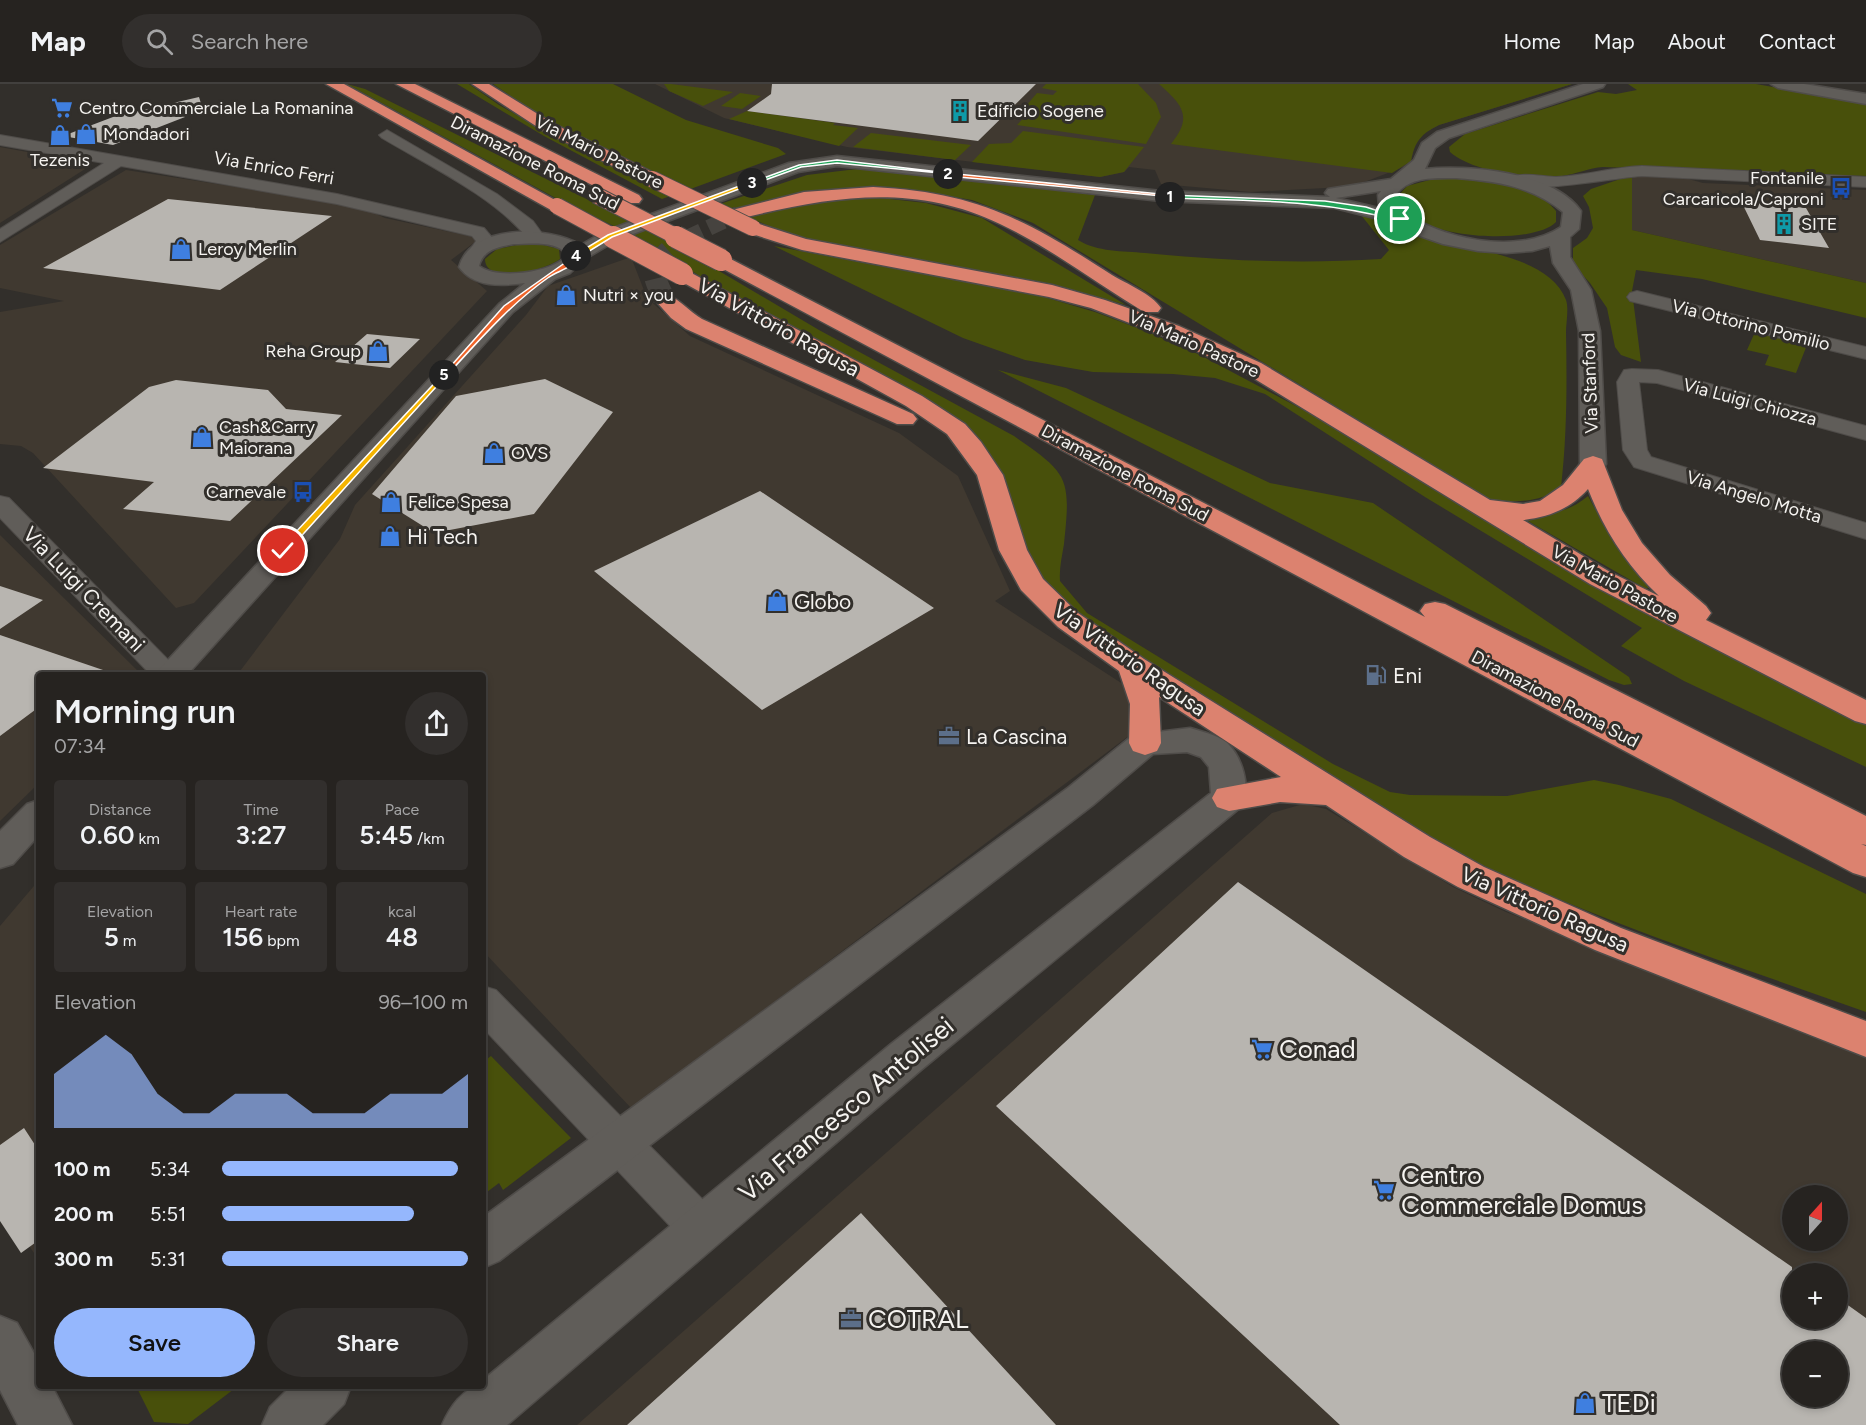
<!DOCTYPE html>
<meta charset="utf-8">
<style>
body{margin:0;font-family:Figtree,sans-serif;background:#322f2d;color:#f1f3f6;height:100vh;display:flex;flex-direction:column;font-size:22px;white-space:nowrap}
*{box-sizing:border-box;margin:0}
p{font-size:20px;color:#a4a4a5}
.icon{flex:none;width:33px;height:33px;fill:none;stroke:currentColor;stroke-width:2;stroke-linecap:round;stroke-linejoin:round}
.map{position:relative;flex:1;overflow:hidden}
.side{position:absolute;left:36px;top:588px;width:450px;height:717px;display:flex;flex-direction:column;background:#262320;border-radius:6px;box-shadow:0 3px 9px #0003,0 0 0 2px #42403e}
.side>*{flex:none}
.needle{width:39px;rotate:21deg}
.tools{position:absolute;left:1782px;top:1101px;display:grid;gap:12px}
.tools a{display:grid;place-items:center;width:66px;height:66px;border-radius:50%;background:#262320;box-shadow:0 3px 9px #0003,0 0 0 2px #42403e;font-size:30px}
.pin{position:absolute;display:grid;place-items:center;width:51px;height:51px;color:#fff;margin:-26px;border:3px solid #fff;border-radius:50%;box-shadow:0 2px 6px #0007}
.km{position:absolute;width:30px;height:30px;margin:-15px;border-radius:50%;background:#222;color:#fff;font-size:16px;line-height:30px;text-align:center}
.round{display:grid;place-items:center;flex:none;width:63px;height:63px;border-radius:32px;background:#322f2d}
.overview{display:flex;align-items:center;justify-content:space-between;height:102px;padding:0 18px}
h1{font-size:33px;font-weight:600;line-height:45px}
.metrics{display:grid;grid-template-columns:repeat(3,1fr);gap:9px;height:102px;padding:6px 18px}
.metrics div{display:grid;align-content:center;border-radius:6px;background:#322f2d;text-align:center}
.metrics b{font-size:26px;font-weight:600}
.metrics small{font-size:16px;font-weight:400}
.metrics p{font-size:16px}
.chart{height:168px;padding:12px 18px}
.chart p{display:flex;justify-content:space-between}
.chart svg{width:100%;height:108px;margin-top:6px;fill:#95b7fd;opacity:.7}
.button{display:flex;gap:12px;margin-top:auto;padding:12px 18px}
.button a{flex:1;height:69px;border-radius:36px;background:#95b7fd;color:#111;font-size:24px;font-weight:600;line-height:69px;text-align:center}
.button a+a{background:#322f2d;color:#f1f3f6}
ul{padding:0 18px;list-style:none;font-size:20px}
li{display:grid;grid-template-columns:96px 72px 1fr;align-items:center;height:45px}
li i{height:15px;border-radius:8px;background:#95b7fd}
header{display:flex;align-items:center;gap:36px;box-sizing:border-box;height:84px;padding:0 30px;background:#262320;border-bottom:2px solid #42403e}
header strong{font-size:28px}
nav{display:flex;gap:33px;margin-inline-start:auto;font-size:21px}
.search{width:420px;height:54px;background:#322f2d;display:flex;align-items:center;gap:15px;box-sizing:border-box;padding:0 21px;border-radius:33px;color:#a4a4a5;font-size:22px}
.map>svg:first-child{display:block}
</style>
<header>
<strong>Map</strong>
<div class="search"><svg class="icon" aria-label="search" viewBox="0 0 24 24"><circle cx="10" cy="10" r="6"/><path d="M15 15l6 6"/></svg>Search here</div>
<nav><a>Home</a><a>Map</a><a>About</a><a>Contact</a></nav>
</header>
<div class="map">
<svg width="1866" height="1341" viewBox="0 0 1866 1341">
<rect width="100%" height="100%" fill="#322f2b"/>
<path fill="#403930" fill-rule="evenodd" d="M655 0H1572L1439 41 1424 49 1415 60 1411 77 1406 82 1367 97 1343 103 1251 108 1161 100 1155 86 1129 83 1124 88 1100 93 847 63 724 34Z
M0 63 93 80 0 139Z
M126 86 359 122 385 134 469 152 475 154V158L451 176 487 207 194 519 176 524 33 369 21 362 0 360V228L64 217 0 204V161Z
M1632 91 1681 93 1703 99 1866 106V199L1632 146Z
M631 173 647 214 690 252 899 349 958 392 1010 507 995 517 1132 606 1138 645 632 1025 483 867V591H237L340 455 355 421 526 231 548 202Z
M0 451 142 591H39V699L0 737Z
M1303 720 1326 725 1453 803 1506 828 1866 973V1341H577L1272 729ZM1792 1112H1838V1156H1792ZM1792 1190H1838V1234H1792ZM1792 1268H1838V1312H1792Z
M39 796V1176L0 1121V842Z"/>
<path fill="#48500b" d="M347 0 365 5 653 148 819 246 1014 352C1069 390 1071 393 1064 460 1062 472 1059 485 1060 497L1087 529 1333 680 1390 708 1410 711 1507 712 1594 696 1619 701 1671 715 1866 810V928C1713 873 1555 824 1412 745L1090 541 1047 502 1027 468 998 385 980 359 863 281 716 202 635 152 561 117Z
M457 0H469L499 21 575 64 673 111 662 115 544 52Z
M493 0H613L686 36 778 64 786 70 685 107 540 32Z
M664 0H671L733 8 703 22 669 7Z
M1046 0H1138L1156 19 1161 33 1146 60 1017 41 1033 24 1026 22 1037 9 1053 11 1057 7 1042 4Z
M1159 0H1572L1439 41C1421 50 1415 57 1411 77L1392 89 1171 60C1193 33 1183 21 1159 0Z
M1628 0H1756L1866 19V92L1603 83C1589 84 1576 90 1562 92 1533 96 1472 88 1450 68L1449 63 1465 50 1598 8 1616 10 1637 6Z
M740 9 761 12 742 25 721 22Z
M747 27 835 39 833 41 858 44 839 62 729 35Z
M1023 47 1144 63 1124 88 1100 93 972 78 989 60 1011 59Z
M871 49 971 61 955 76 853 63Z
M865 84 1095 111 1078 156C1097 168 1123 167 1145 169 1224 177 1303 180 1381 175L1389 166 1361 131C1385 136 1406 147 1430 154 1469 166 1549 171 1566 216 1569 225 1566 239 1566 248 1567 299 1567 352 1561 403 1540 419 1515 419 1489 415L1033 139 972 116 913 106 880 104 735 129 720 120 807 91Z
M1632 91V146L1866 199V234L1702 195 1636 186 1632 207 1641 278 1621 271 1615 263 1607 224 1590 199 1573 181V164L1587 154 1593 144 1589 123 1583 112 1591 105Z
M1437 94C1474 93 1531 95 1556 127V138C1531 164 1399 154 1398 112L1407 102Z
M872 113 926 119 982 134 1126 221 1053 200 798 153 747 133 825 115Z
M532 158 559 165 560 175C547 186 485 202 485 175L497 165Z
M774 162 1044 213 1095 228 1148 248 1200 271 1313 331 1497 441 1717 566 1866 639V683L1684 597 1621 562 1642 544 1425 413 1265 310 1215 294 1173 290 1093 288 1025 276 963 254Z
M1755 248 1807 261 1796 289 1765 281 1769 271 1747 266Z
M998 286 1066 304 1270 399 1373 419 1629 593 1632 600 1624 601 1609 596Z
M1588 412 1612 456 1650 503 1646 505 1521 433C1547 431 1568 429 1588 412Z
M491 972 571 1054 503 1106 499 1099 483 1111V978Z
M136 1302H238L188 1340 154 1338Z"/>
<path fill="#b8b5b0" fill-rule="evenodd" d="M772 0H1036L978 57 747 27 771 10Z
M199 13 203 26 113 61 63 52 113 33Z
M168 115 332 132 220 206 43 184Z
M1741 117 1806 124 1829 164 1760 156Z
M367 250 420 255 390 284 335 278Z
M545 295 613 328 534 430 434 449 372 410 456 312Z
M176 296 268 306 286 325 342 331 230 437 123 425 154 398 43 384 149 303Z
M760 407 934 524 762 626 594 487Z
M0 502 43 516 0 545Z
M0 551 106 587V591H39V623L0 652Z
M1238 798 1792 1183V1234H1838V1214L1866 1234V1341H1340L996 1022ZM1792 1268H1838V1312H1792Z
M24 1044 39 1067V1156L21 1169 0 1137V1061Z
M861 1129 1056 1341H627Z"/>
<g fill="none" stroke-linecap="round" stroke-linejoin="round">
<path stroke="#46433f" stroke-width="16" stroke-dasharray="16 8" stroke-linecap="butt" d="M687 154 738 130"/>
<path stroke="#46433f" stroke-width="22" stroke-dasharray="22 10" stroke-linecap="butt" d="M664 215C661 208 656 199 655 192 654 175 678 160 690 153"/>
<defs>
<path id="street" d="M387 46 497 110 533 137 541 148 544 152 541 156H529C495 113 429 82 382 54L379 51Z
M0 51 337 110 484 144 495 157 485 171 478 173 469 167 476 157 472 152 337 120 121 82 0 158V145L104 79 0 61Z
M1642 82 1866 93V103L1642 92C1618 93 1518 113 1506 97 1514 86 1543 93 1556 93 1585 92 1613 83 1642 82Z
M1637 207 1866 263V275L1630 217 1627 213 1630 209Z
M1632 285 1658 286 1866 342V356L1657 299 1639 298 1647 366 1651 373 1866 439V455L1634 383 1623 366 1617 298 1624 286Z
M0 412 9 414 183 591H151L0 434Z
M483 902 496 906 717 1130 724 1145 717 1160 702 1167 687 1160 483 944Z"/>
<path id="secondary" d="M1583 0H1605L1603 3 1449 54 1435 64 1425 85C1467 80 1554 88 1581 127L1579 145 1570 153V173L1591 206 1600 247 1606 380 1602 385 1593 388 1584 385 1580 380 1579 247 1571 206 1553 179 1550 162 1532 167 1506 169 1478 167 1443 160 1417 151 1394 139 1335 124 1161 117 837 82 798 88 617 156 585 175 570 189 555 195 513 228 187 591H154L499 220 525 199C502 202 474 204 459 183 471 139 549 142 581 161L603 148 789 79 837 72 1161 107 1330 113 1325 109 1328 105 1391 95 1414 76 1422 59 1437 48ZM1456 94C1495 97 1532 102 1563 128L1561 143C1518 172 1436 155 1397 123L1396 111C1409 92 1436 94 1456 94ZM1381 107 1378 111 1379 124 1336 114ZM514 160C530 160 557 156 567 171 554 189 496 196 479 182 483 165 499 163 514 160Z
M1771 0H1804L1866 10V20L1778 4Z
M1190 644C1200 647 1217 651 1226 658 1242 672 1252 704 1241 723L921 986 507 1341H442C449 1325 463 1302 483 1302V1296L891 960 1211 709 1209 683 1201 673 1187 668 1153 670 1093 721 499 1177 483 1184V1133L1069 703 1133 651Z
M39 716V751L13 780 0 784V747L27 720Z
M0 1232 17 1239 39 1278V1302H52L72 1341H18L0 1306Z
M291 1302H351L344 1320 323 1341H262L270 1323Z"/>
<path id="highway" d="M326 0H344L566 122 563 126H551Z
M396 0H415L639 111 642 115 639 119H627Z
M472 0H489L554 40 658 91 661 95 658 99H646L542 46Z
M873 103C976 108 1027 136 1112 191 1127 200 1152 210 1161 224L1158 228H1144C1096 199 1051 164 1000 140 912 98 829 113 738 135L729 130 732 126 804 108Z
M753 138 806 155 1052 201 1105 216 1179 242 1261 279 1490 416 1523 420 1540 417 1563 401 1584 375 1593 372 1602 375 1622 426 1642 459 1670 491 1706 522 1711 529 1706 536 1866 616V640L1855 637 1590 500 1245 289 1163 252 1091 224 1049 213 802 166 746 148 744 144ZM1588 405C1604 446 1627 482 1659 512L1610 488 1523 436C1549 433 1570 425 1588 405Z
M721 170 1425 533 1420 527 1425 520 1435 518 1445 520 1866 732V761L1861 760 1866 762V793L1853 789 714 180 711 176 714 172Z
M682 184 922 312 965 340 981 358 1003 391 1027 466 1043 495 1078 529 1144 575 1430 753 1484 783 1621 844 1866 937V973L1595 866 1458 803 1404 773 1326 721 1280 718 1229 727 1217 723 1212 714 1217 705 1281 693 1159 613 1161 659 1157 667 1145 671 1133 667 1129 659 1130 620 1119 587 1058 543 1021 506 999 466 977 391 947 350 906 322 675 194 672 190 675 186Z
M664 209C676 212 690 228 702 235L913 330 917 335 913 340H897L686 245 671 234 654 215 657 211Z"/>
</defs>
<use href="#street" stroke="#4f4c49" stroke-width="2"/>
<use href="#secondary" stroke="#4f4c49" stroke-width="3"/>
<use href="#highway" stroke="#4f4c49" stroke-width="3"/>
<use href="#street" fill="#605d59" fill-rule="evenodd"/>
<use href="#secondary" fill="#605d59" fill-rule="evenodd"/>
<use href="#highway" fill="#dc826f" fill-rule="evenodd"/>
<defs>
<path id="highway-bridge-far1" d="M652 95 753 144
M596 111 679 154
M557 122 616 154"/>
<path id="highway-bridge" d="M613 153 682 190
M676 153 721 176"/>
</defs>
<use href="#highway-bridge-far1" stroke="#4f4c49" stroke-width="18" stroke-linecap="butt"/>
<use href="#highway-bridge" stroke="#4f4c49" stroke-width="24" stroke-linecap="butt"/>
<use href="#highway-bridge-far1" stroke="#dc826f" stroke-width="16"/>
<use href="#highway-bridge" stroke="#dc826f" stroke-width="22"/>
</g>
<path fill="#22a559" stroke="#fff" stroke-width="1.5" d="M1168 111 1325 117 1366 123 1403 135 1400 137C1322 115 1250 117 1170 114Z"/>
<path fill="#f0652b" stroke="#fff" stroke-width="1.5" d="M946 89 1170 111 1173 113 948 92Z"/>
<path fill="#22a559" stroke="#fff" stroke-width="1.5" d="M837 76 948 89 950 90 837 79 801 83 754 100 750 99 799 81Z"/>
<path fill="#f5b400" stroke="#fff" stroke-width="1.5" d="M750 98 755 99 612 153 578 174 573 172 608 151Z"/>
<path fill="#f0652b" stroke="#fff" stroke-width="1.5" d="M576 171 579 172C573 184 560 186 549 193 509 221 479 257 446 292H442L504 222Z"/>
<path fill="#f5b400" stroke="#fff" stroke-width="1.5" d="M444 289 446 292 286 469H280V465Z"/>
<defs>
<symbol id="supermarket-bare" viewBox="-9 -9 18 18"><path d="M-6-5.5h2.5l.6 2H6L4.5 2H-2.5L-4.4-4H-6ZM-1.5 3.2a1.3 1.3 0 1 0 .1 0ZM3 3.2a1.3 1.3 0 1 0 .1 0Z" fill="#3f7fe0" stroke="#322f2b" stroke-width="2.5" paint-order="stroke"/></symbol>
<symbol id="building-bare" viewBox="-9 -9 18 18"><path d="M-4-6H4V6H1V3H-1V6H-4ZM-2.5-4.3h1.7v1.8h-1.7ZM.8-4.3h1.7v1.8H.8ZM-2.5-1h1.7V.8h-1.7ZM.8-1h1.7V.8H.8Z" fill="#0f9aa8" stroke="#322f2b" stroke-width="2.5" paint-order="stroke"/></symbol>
<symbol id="shop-bare" viewBox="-9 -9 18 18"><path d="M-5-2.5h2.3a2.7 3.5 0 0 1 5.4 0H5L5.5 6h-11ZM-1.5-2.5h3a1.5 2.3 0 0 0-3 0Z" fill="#3f7fe0" stroke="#322f2b" stroke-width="2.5" paint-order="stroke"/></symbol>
<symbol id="bus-bare" viewBox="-9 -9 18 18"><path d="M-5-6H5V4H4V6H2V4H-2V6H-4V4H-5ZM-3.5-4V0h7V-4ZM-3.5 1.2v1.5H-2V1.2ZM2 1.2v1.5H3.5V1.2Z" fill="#1a4fb4" stroke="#322f2b" stroke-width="2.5" paint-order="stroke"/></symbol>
<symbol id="fuel-bare" viewBox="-9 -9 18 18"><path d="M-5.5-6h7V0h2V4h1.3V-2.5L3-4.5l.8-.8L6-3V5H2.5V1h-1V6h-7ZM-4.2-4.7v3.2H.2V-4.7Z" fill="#5c6f8a" stroke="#322f2b" stroke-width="2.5" paint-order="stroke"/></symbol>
<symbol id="office-bare" viewBox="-9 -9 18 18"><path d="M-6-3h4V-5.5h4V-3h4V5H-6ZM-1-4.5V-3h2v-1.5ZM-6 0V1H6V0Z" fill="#5c6f8a" stroke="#322f2b" stroke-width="2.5" paint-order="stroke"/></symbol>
</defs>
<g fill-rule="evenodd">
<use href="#supermarket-bare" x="47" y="9" width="30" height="30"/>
<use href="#building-bare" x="945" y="12" width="30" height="30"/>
<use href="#shop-bare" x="71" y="35" width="30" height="30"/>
<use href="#shop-bare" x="45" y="36" width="30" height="30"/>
<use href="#bus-bare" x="1826" y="89" width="30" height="30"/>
<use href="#building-bare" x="1769" y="125" width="30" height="30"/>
<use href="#shop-bare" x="166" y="150" width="30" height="30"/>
<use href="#shop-bare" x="551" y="196" width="30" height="30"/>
<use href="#shop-bare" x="363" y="252" width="30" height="30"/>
<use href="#shop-bare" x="187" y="338" width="30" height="30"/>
<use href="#shop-bare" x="479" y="354" width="30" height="30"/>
<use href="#bus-bare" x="288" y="393" width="30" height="30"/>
<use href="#shop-bare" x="376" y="403" width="30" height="30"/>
<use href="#shop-bare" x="375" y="437" width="30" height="30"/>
<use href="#shop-bare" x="762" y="502" width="30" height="30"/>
<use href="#fuel-bare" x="1361" y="576" width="30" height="30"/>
<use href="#office-bare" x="934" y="637" width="30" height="30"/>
<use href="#supermarket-bare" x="1247" y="950" width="30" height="30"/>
<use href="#supermarket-bare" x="1369" y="1091" width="30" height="30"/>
<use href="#office-bare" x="836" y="1220" width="30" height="30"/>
<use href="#shop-bare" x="1570" y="1304" width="30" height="30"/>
</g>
<g text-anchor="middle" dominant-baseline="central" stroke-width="6" stroke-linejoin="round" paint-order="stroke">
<g font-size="18" fill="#f5f3f0" stroke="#322f2b" text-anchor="start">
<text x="79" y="24">Centro Commerciale La Romanina</text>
<text x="977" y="27">Edificio Sogene</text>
<text x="103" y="50">Mondadori</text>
<text x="60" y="76" text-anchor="middle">Tezenis</text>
<text x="1824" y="94" text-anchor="end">Fontanile<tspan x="1824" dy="21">Carcaricola/Caproni</tspan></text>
<text x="1801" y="140">SITE</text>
<text x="198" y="165">Leroy Merlin</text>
<text x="583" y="211">Nutri × you</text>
<text x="361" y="267" text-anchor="end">Reha Group</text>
<text x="219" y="343">Cash&amp;Carry<tspan x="219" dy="21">Maiorana</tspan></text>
<text x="511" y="369">OVS</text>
<text x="286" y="408" text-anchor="end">Carnevale</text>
<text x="408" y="418">Felice Spesa</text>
</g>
<g font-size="18" fill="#f5f3f0" stroke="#322f2b">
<text transform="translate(599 68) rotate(27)">Via Mario Pastore</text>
<text transform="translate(535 79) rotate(27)">Diramazione Roma Sud</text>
<text transform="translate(274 84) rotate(10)">Via Enrico Ferri</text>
<text transform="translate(1751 241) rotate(14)">Via Ottorino Pomilio</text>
<text transform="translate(1194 260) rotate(24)">Via Mario Pastore</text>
<text transform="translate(1590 299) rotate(-92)">Via Stanford</text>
<text transform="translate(1750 318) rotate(15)">Via Luigi Chiozza</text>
<text transform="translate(1125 389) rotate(28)">Diramazione Roma Sud</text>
<text transform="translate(1754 413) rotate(17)">Via Angelo Motta</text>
<text transform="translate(1615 500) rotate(29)">Via Mario Pastore</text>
<text transform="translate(1555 615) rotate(28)">Diramazione Roma Sud</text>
</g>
<g font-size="21" fill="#f5f3f0" stroke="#322f2b">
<text transform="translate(779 243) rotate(29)">Via Vittorio Ragusa</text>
<text transform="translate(84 505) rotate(46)">Via Luigi Cremani</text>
<text transform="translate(1130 575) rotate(35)">Via Vittorio Ragusa</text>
<text transform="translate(1545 825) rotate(24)">Via Vittorio Ragusa</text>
</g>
<g font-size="21" fill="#f5f3f0" stroke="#322f2b" text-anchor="start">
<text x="407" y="452">Hi Tech</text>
<text x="794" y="517">Globo</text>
<text x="1393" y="591">Eni</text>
<text x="966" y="652">La Cascina</text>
</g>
<g font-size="26" fill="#f5f3f0" stroke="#322f2b" text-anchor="start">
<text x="1279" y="965">Conad</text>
<text x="1401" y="1091">Centro<tspan x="1401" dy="30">Commerciale Domus</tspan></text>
<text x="868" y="1235">COTRAL</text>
<text x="1602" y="1319">TEDi</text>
</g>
<g font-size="26" fill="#f5f3f0" stroke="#322f2b">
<text transform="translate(846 1025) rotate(-40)">Via Francesco Antolisei</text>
</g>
</g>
</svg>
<div class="tools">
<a><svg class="needle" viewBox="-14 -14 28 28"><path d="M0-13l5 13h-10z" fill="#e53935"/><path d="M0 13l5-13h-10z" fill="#a4a4a5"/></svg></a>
<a>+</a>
<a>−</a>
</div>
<div class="pin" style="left:1400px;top:135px;background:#1e9e55"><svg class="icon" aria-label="arrive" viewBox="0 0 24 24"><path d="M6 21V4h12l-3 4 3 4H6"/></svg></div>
<div class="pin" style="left:283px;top:467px;background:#d93025"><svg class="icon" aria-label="check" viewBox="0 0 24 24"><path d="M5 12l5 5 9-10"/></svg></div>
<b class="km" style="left:1170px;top:113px">1</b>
<b class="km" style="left:948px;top:90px">2</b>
<b class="km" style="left:752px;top:99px">3</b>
<b class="km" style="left:576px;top:172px">4</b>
<b class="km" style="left:444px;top:291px">5</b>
<section class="side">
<div class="overview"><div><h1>Morning run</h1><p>07:34</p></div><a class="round"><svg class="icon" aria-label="share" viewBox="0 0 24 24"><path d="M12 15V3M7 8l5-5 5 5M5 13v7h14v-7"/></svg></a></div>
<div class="metrics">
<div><p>Distance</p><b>0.60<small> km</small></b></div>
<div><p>Time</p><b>3:27</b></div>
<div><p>Pace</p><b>5:45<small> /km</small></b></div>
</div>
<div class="metrics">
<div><p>Elevation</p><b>5<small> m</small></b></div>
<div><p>Heart rate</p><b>156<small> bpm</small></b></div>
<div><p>kcal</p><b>48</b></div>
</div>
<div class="chart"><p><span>Elevation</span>96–100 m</p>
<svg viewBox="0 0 160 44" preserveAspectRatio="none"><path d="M0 44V22L10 14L20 6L30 14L40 30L50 38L60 38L70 30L80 30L90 30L100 38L110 38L120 38L130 30L140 30L150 30L160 22V44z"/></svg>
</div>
<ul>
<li><b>100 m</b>5:34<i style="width:96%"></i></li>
<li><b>200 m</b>5:51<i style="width:78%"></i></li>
<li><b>300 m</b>5:31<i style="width:100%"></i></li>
</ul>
<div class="button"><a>Save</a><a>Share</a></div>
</section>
</div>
